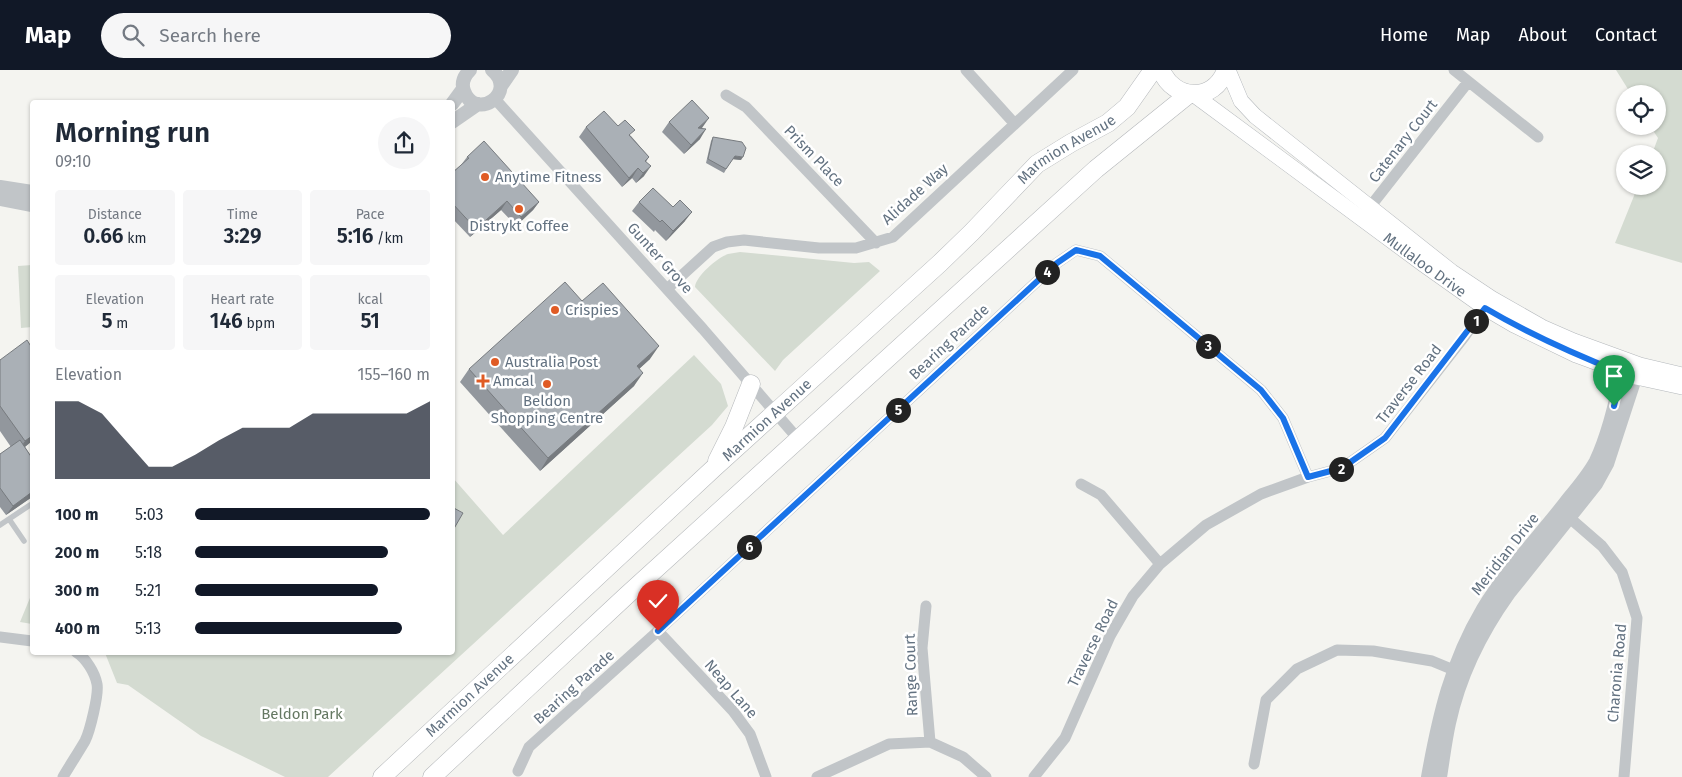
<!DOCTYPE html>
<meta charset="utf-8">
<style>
body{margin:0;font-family:"Fira Sans",sans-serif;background:#f6f6f7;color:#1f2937;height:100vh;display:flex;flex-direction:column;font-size:19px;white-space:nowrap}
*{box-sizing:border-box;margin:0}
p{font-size:16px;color:#747a83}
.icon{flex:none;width:28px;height:28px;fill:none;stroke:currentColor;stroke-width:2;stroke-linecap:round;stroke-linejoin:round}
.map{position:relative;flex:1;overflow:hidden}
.sheet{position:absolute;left:30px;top:30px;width:425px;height:555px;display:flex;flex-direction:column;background:#fff;border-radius:5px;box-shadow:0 1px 4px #0004}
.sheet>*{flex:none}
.controls{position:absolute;left:1616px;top:15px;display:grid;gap:10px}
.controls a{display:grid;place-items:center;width:50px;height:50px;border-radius:50%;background:#fff;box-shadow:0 1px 4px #0004;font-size:25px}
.pin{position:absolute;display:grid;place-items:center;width:42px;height:42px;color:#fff;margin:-51px -21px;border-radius:50% 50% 50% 0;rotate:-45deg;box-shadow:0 0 5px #0007}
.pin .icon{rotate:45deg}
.km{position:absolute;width:25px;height:25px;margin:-12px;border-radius:50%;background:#222;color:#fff;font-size:14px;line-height:25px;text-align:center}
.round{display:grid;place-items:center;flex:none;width:52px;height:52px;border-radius:26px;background:#f6f6f7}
.overview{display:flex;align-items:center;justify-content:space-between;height:85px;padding:0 25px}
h1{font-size:28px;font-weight:600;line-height:38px}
.figures{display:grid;grid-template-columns:repeat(3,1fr);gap:8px;height:85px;padding:5px 25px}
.figures div{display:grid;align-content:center;border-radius:5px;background:#f6f6f7;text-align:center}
.figures b{font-size:21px;font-weight:600}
.figures small{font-size:14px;font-weight:400}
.figures p{font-size:14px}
.chart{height:140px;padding:10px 25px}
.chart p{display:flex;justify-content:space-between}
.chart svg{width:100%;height:90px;margin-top:5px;fill:#111827;opacity:.7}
ul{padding:0 25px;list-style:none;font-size:16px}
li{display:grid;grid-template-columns:80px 60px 1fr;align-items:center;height:38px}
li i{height:12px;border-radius:6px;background:#111827}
header{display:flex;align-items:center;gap:30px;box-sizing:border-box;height:70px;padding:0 25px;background:#111827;color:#fff}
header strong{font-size:24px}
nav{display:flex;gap:28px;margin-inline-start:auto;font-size:18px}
.search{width:350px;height:45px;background:#f6f6f7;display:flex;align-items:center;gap:12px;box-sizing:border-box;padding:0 18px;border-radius:28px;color:#747a83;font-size:19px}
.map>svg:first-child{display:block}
</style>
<header>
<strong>Map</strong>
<div class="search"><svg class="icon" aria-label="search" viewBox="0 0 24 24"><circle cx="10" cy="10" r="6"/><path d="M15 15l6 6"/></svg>Search here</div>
<nav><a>Home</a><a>Map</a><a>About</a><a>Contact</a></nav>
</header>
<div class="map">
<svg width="1682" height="707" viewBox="0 0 1682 707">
<rect width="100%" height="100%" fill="#f4f4f0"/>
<path fill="#d4dbd1" d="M1616 0H1682V193L1615 173 1638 116H1658V84H1652L1658 68 1650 56H1658V24H1631Z
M740 182 854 193 869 192 880 201 783 290 775 301 695 217C696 206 717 188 728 184 732 183 736 183 740 182Z
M32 195V257L21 258 18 196Z
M694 285 721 314 728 336 712 355 328 707H285L201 666 128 615 117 613 105 583 452 582 453 408 503 465Z
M32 523V554L20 552Z"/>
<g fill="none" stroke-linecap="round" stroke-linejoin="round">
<defs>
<g id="secondary">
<path d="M1228 0 1241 31 1255 46 1452 202 1491 228 1542 257 1574 271 1640 295 1682 305"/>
<path id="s1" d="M1193 24 1423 194 1485 238 1514 255 1576 285 1636 307 1682 317"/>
</g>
<g id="trunk">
<path d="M1161 0C1174 31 1214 33 1226 0"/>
<path d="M717 391 734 357 751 314"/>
<path id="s2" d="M382 707 714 398 940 193 972 162 1037 94 1071 73 1108 53 1127 37 1153 0"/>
<path d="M432 707 626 526 1096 99 1189 24"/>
</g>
</defs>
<use href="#secondary" stroke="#b4b8bc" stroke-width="16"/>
<use href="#trunk" stroke="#b4b7ba" stroke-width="19"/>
<path stroke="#c1c5c8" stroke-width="5.5" d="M9 449 24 471
M0 455 30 435"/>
<path stroke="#c1c5c8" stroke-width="11" d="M966 0 1014 53
M1454 0 1538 67
M726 25 746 37 876 173
M495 29 703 259 799 370
M1366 142 1468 12
M667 219 713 177 727 172 744 170 819 178H856L893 167 1073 0
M1081 414 1101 425 1160 494
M1564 443 1602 476 1622 502 1637 548 1624 707
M926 536 922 578 930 672
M658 561 733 641 750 664 766 707
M0 567 32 571
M1254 694 1266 630 1297 599 1337 580 1373 581 1432 591 1461 603
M518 701 529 677 658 561 1057 193 1076 180 1100 186 1261 320 1283 348 1308 407
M63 707C70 695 78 683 85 671 90 661 99 624 97 614 95 603 86 588 76 582
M817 707 889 674 930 672 963 687 986 707
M1034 707 1065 668 1110 566 1133 526 1160 494 1206 455 1261 424 1308 407 1342 398 1385 368 1464 267 1488 233"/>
<path stroke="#c1c5c8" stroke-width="14" d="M470 0C464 6 461 13 464 21 475 52 519 23 492 0
M501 16 512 0
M452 34 463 19
M452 52 478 34
M0 117 32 122
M0 129 32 135
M1428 707C1439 646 1451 593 1483 539 1507 499 1541 465 1569 428 1579 416 1589 404 1596 391 1610 361 1617 325 1625 293
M1440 707C1443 689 1445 671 1449 653 1459 607 1481 562 1509 523L1596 414 1607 394 1639 296"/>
<use href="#secondary" stroke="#fff" stroke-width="15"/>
<use href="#trunk" stroke="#fff" stroke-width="18"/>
</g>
<path fill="#92979d" d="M669 52 701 58 700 69 684 84 662 62Z
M618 56 631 66 649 87 646 92 644 106 636 113 632 108 622 117 579 67 586 57Z
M713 67 741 90 732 89 724 103 706 93 711 71Z
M467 87 539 132 533 140 516 156 501 140 470 167 452 148V103L461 95Z
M639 132 685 151 666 171 655 160 654 162 632 141Z
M582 231 650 289 639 299 634 316 540 401 460 312 469 299Z
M32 278V371L25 377 32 388V427L6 445 0 437V384L11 377 0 361V290Z"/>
<path fill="#777b7f" d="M709 48 702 58 691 67 698 58Z
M706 59 700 69 684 84 691 75Z
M735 86 743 87 741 90 732 89Z
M651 96 644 106 636 113 643 103Z
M638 98 632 108 622 117 629 108Z
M507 131 501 140 470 167 476 159Z
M539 132 533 140 516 156 521 147Z
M692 142 685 151 666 171 673 161Z
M659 276 650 289 628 309 637 296Z
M643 303 634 316 540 401 548 388Z
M32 366V371L16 384 25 371Z
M32 422V427L6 445 13 436Z"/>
<path fill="#aab0b6" stroke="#777b7f" d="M692 30 709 48 698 58 706 59 691 75 669 52Z
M604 41 618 56 625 50 635 60 629 65 649 87 645 91 651 96 643 103 638 98 629 108 586 57Z
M713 67 742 72 746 78 743 87 735 86 726 99 708 89Z
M484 71 539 132 521 147 507 131 476 159 452 133V103L469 88 467 87Z
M653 118 673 137 680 130 692 142 673 161 662 150 660 152 639 132Z
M565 212 582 231 603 213 659 276 637 296 643 303 548 388 469 299Z
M27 270 32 278V366L25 371 0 336V290Z
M20 370 32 388V422L13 436 0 418V384Z
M452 437 463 443 452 462Z"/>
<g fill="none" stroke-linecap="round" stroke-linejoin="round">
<defs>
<path id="route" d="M658 561 1057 193 1076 180 1100 186 1261 320 1283 348 1308 407 1342 398 1385 368 1485 238C1529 264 1574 284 1622 303L1614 336"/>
</defs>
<use href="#route" stroke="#fff" stroke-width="10"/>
<use href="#route" stroke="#1a73e8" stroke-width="6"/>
</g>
<g fill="#e05b24" stroke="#fff" stroke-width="2">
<circle cx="485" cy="107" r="5"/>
<circle cx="519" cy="139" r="5"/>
<circle cx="555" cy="240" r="5"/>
<circle cx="495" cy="292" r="5"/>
<path d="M480.5 303.5h5v5h5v5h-5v5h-5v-5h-5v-5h5z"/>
<circle cx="547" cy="314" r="5"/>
</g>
<g text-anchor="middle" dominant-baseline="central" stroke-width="5" stroke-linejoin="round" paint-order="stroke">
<g font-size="15" fill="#637281" stroke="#fff">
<text transform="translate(1403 71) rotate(-52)">Catenary Court</text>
<text stroke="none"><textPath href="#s2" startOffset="930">Marmion Avenue</textPath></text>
<text transform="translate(814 86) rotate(46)">Prism Place</text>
<text transform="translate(915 124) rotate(-42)">Alidade Way</text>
<text transform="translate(660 188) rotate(48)">Gunter Grove</text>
<text stroke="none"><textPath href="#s1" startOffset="288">Mullaloo Drive</textPath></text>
<text transform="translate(949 272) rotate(-43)">Bearing Parade</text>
<text transform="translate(1409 314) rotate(-52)">Traverse Road</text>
<text stroke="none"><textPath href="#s2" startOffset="525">Marmion Avenue</textPath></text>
<text transform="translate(1505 484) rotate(-52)">Meridian Drive</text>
<text transform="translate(1093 573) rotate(-64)">Traverse Road</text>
<text transform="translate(1617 603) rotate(-85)">Charonia Road</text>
<text transform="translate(911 605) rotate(-92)">Range Court</text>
<text transform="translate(574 617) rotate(-42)">Bearing Parade</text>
<text transform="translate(731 619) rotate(49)">Neap Lane</text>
<text stroke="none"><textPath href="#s2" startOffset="120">Marmion Avenue</textPath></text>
</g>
<g font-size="15" fill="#637281" stroke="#fff" text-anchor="start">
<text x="495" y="107">Anytime Fitness</text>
<text x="519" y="156" text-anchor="middle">Distrykt Coffee</text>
<text x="565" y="240">Crispies</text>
<text x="505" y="292">Australia Post</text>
<text x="493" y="311">Amcal</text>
<text x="547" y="331" text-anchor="middle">Beldon<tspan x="547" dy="17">Shopping Centre</tspan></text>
</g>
<g font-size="15" fill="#657862" stroke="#fff">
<text x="302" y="644">Beldon Park</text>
</g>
</g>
</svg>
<div class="controls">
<a><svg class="icon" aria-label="locate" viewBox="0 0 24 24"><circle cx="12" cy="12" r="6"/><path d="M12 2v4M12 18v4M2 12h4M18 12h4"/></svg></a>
<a><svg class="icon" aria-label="layers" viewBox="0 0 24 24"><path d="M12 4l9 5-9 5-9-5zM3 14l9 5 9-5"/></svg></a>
</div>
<div class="pin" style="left:1614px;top:336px;background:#1e9e55"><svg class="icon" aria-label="arrive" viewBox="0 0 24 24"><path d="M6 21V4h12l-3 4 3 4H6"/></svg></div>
<div class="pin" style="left:658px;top:561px;background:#d93025"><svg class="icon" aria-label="check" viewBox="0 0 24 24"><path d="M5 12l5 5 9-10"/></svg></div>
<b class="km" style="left:1476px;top:251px">1</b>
<b class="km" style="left:1341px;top:399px">2</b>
<b class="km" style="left:1208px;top:276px">3</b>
<b class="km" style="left:1047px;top:202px">4</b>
<b class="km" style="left:898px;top:340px">5</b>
<b class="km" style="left:749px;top:477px">6</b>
<section class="sheet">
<div class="overview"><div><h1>Morning run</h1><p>09:10</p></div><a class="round"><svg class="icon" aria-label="share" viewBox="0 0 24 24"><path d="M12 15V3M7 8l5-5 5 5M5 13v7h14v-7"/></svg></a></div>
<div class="figures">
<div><p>Distance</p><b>0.66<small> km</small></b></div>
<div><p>Time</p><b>3:29</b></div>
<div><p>Pace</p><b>5:16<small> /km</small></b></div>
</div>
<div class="figures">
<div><p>Elevation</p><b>5<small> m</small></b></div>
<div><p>Heart rate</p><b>146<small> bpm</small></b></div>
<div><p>kcal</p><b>51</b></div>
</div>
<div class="chart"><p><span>Elevation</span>155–160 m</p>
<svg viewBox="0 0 160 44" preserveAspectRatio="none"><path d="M0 44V6L10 6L20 12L30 25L40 38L50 38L60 32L70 25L80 19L90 19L100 19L110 12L120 12L130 12L140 12L150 12L160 6V44z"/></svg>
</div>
<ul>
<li><b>100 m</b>5:03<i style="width:100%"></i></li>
<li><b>200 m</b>5:18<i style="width:82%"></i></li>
<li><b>300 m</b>5:21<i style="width:78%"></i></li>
<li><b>400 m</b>5:13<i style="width:88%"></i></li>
</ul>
</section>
</div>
